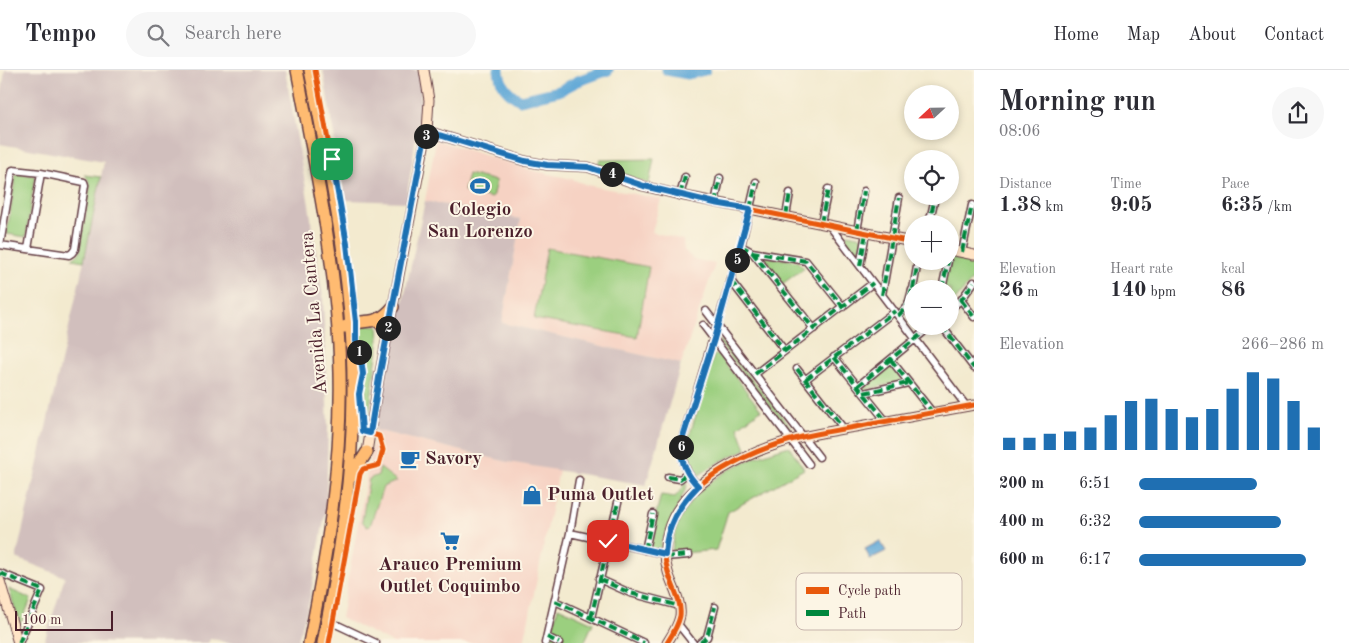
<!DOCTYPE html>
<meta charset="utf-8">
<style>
body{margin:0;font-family:"Old Standard TT",serif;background:#f7f7f7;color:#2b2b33;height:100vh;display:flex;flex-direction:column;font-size:19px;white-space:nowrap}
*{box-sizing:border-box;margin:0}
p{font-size:16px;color:#7c7c81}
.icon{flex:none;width:28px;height:28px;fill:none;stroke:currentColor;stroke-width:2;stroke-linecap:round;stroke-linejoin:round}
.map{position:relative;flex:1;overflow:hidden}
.panel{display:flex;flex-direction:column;background:#fff;width:375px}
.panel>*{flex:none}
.needle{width:32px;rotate:248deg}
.buttons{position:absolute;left:904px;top:15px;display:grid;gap:10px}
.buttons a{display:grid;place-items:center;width:55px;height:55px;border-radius:50%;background:#fff;box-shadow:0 2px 8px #0003;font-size:25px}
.scale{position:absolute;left:15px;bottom:12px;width:98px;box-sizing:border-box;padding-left:5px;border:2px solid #4a1f2b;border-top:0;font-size:14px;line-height:18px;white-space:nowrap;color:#4a1f2b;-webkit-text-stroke:4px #fcf5e5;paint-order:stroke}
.pin{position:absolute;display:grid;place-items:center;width:42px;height:42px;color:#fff;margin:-21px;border-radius:10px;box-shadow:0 2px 8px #0006}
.km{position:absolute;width:25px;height:25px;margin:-12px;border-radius:50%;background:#222;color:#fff;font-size:14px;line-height:25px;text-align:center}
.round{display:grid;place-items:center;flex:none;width:52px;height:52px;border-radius:26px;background:#f7f7f7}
.head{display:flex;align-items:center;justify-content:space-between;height:85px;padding:0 25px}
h1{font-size:28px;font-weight:700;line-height:38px}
.stats{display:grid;grid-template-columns:repeat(3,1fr);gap:8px;height:85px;padding:5px 25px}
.stats div{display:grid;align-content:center}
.stats b{font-size:21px;font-weight:700}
.stats small{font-size:14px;font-weight:400}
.stats p{font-size:14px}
.chart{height:140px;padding:10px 25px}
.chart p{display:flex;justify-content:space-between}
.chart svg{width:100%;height:90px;margin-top:5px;stroke:#1f6fb2;stroke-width:6}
ul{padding:0 25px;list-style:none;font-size:16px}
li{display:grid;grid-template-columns:80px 60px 1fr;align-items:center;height:38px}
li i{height:12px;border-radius:6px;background:#1f6fb2}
header{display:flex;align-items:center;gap:30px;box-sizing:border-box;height:70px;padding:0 25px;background:#fff;border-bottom:1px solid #e1e1e2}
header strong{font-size:24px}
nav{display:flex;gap:28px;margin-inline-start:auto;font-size:18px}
.search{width:350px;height:45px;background:#f7f7f7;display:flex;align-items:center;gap:12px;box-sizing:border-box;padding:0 18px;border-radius:28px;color:#7c7c81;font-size:19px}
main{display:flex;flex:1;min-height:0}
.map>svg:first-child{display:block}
</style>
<header>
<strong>Tempo</strong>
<div class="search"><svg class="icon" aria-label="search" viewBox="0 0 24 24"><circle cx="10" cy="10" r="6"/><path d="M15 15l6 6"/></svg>Search here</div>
<nav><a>Home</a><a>Map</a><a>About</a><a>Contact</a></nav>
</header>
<main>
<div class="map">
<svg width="974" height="573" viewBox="0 0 974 573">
<rect width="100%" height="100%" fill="#fcf5e5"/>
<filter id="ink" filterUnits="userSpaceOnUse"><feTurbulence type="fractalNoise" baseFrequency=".02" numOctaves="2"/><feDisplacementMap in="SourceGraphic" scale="10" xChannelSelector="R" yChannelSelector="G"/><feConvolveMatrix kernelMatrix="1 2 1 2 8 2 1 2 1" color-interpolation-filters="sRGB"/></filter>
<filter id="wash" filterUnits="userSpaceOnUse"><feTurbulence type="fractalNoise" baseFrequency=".0096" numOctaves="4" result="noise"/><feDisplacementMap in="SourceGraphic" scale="20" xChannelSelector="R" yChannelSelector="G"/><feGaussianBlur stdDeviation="1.12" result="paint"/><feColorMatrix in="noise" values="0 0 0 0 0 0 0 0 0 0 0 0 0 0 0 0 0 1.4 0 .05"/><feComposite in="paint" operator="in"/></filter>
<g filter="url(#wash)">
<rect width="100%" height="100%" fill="#f3eacf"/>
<path fill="#f6d2c3" d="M436 70 535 101 572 109 587 115 661 129 652 162 683 170 684 180 693 189 715 194 681 294 502 253 521 149 425 131Z
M375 360 508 392 559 400 524 573H393L341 548Z"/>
<path fill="#d1bfbd" d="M5 0H285L309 135 323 228 328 358 326 439 309 533 297 573H227L211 568 208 573 44 572 65 507 16 488 80 209 104 92 0 74V36Z
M323 0H417L421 11 420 49 418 53 406 132 345 130Z
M425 131 521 149 502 253 681 294 646 415 508 392 375 360Z"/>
<path fill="#9bcf7f" stroke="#727755" d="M654 89 649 114 598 94 600 90Z
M16 103 35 106 26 167 7 164Z
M468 104 496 111 492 128 464 121Z
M84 105 101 107 84 191 72 189 78 185 80 181 90 115 88 109Z
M847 164 863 167 858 186 847 172 846 167Z
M547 178 649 197 637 267 534 249Z
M767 187 797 191 804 198 782 214 764 191Z
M950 188 974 192V208L950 236V219H943Z
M378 255 379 269 367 360 364 358 367 293 359 256Z
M719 269 790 356V360L787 358 720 274Z
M718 284 761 340 738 357 746 379 721 391 699 405 690 393 687 374 714 285Z
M890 294 904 311 864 320 861 317Z
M789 376 804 399 728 442 716 480 673 484 672 482C674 440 705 410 742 393 757 386 773 381 789 376Z
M380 398 397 411 383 417 370 456 367 457 362 451 369 409 378 405Z
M684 408 687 416 661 472V481L647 477 661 425 675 427 683 418Z
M9 519 31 529 20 556Z
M558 537 593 553 584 573H567L551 567Z"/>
<path fill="#61a8d7" stroke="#566481" d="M880 471 886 481 870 489 865 479Z"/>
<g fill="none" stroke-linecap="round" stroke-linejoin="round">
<path stroke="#61a8d7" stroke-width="11" d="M499 0C500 15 508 23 520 30L559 21 578 11 608 0
M667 0 688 4 705 0"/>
</g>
</g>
<g filter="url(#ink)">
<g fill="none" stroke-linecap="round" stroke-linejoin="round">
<defs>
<path id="street" d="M680 125 685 107
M715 133 720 108
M786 146 790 123
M821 153 828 119
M929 154 934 132
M829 155 967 337
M857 161 864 121
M0 175 12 103 13 100 41 103 84 112 85 115 75 179 72 183 69 185 0 175
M741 176 752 182 806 191 843 237
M28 179 41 103
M752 182 814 259
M962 182 972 135
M860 196 866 163
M731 211 785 281
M913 219 918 191
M942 219 948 191
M882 225 899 128
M961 230 974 247
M950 239 961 230 974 212
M706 241 819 387
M898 246 908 235 912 220
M703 255 809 394
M942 256 974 298
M834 287 886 351
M891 290 933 343
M797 299 844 359
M755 304 873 213
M806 309 895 241
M858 316 931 256
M864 323 908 313
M668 407 680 409 688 403
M698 416C685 403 680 387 682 370L741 176 756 112
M570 463 665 484
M645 480 653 444
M665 487 689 485
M0 503 42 520 19 573
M599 509 630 523 680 536
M555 531 644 573
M591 548 619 428
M327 550 376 573
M678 554 693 573
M547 567 559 573
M545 573 570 463 579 410
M700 573 707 567 715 537"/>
<path id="secondary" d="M427 61 525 91 547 95 588 97 643 116 680 125 912 172
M950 180 974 185
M367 382 379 308 427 61 429 30 424 0
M0 511 18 573
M667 573C672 565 678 556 680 546 682 531 672 516 668 502 664 489 664 474 668 461 682 409 755 379 802 367 827 361 852 358 877 353 909 347 942 341 974 335"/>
<path id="highway" d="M297 0C316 100 338 201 340 303 342 395 327 484 309 573
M310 0C331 106 354 213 353 322 353 407 339 490 323 573
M377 251 381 254 387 264
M344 257C367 246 374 259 393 237
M350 408 367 382"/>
</defs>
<use href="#street" stroke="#633d44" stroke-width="9"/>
<use href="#secondary" stroke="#633d44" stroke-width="11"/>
<use href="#highway" stroke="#633d44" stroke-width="14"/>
<use href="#street" stroke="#fff" stroke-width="6"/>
<use href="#secondary" stroke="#ffe4c6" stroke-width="9"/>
<use href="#highway" stroke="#ffbb71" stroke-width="11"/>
<path stroke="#00873e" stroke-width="4" stroke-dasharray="8 4" stroke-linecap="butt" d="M680 125 685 107
M715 133 720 108
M750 139 756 112
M786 146 790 123
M821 153 828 119
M929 154 934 132
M857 161 864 121
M741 176 752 182 806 191 843 237
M752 182 814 259
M962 182 972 135
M860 196 866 163
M731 211 785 281
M913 219 918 191
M942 219 948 191
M882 225 899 128
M961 230 974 247
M950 239 961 230 974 212
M898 246 908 235 912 220
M942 256 974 298
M834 287 886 351
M891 290 933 343
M797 299 844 359
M755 304 873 213
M806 309 895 241
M858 316 931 256
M864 323 908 313
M668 407 680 409 688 403
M645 480 653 444
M665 487 689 485
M0 503 42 520 19 573
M599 509 630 523 680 536
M555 531 644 573
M591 548 619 428
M547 567 559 573
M700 573 707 567 715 537"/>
<defs>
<path id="cycleway" d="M315 0 347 173 356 252 355 271 361 289 363 304 359 324 362 361 379 366 383 380 379 395 363 399 360 404 329 573
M427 61 525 91 547 95 588 97 643 116 680 125 912 172
M667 573C672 565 678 556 680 546 682 531 672 516 668 502 664 489 664 474 668 461 682 409 755 379 802 367 827 361 852 358 877 353 909 347 942 341 974 335"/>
</defs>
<use href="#cycleway" stroke="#fcf5e5" stroke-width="8"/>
<use href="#cycleway" stroke="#e8590c" stroke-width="5"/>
</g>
</g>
<g fill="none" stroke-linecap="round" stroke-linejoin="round" filter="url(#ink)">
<defs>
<path id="route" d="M332 89 347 174 356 252V271L361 289 363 304 359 324 362 361 370 363 379 308 426 61 525 91 547 95 588 97 644 116 715 133 750 139 714 269 682 370C679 387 685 403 698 416 678 437 667 454 665 484L608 471"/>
</defs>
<use href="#route" stroke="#fff" stroke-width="10"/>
<use href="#route" stroke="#1f6fb2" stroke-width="6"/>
</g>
<defs>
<symbol id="stadium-bare" viewBox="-9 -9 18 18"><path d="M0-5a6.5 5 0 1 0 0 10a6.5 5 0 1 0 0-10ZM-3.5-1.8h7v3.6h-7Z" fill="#1f6fb2" stroke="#fcf5e5" stroke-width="2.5" paint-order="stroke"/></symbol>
<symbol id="cafe-bare" viewBox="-9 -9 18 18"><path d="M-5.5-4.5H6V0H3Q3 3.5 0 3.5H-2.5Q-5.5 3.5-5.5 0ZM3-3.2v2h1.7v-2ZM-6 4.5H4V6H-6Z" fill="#1f6fb2" stroke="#fcf5e5" stroke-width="2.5" paint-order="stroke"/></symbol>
<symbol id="shop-bare" viewBox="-9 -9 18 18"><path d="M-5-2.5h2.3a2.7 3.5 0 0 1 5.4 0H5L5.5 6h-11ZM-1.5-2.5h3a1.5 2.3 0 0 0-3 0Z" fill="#1f6fb2" stroke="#fcf5e5" stroke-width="2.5" paint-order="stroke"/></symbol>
<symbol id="supermarket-bare" viewBox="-9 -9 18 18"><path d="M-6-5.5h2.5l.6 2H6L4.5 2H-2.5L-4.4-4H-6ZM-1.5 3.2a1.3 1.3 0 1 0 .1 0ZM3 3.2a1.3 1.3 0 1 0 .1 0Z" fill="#1f6fb2" stroke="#fcf5e5" stroke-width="2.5" paint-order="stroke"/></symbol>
</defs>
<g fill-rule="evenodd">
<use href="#stadium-bare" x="466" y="102" width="28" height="28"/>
<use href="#cafe-bare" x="396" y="375" width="28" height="28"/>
<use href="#shop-bare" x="518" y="411" width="28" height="28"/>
<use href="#supermarket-bare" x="436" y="457" width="28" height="28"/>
</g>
<g text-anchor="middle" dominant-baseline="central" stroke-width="4" stroke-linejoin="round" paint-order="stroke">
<g font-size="19" font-weight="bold" fill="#4a1f2b" stroke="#fcf5e5">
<text x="480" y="140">Colegio<tspan x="480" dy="22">San Lorenzo</tspan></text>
<text x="425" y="389" text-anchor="start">Savory</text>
<text x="547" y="425" text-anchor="start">Puma Outlet</text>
<text x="450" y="495">Arauco Premium<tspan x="450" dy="22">Outlet Coquimbo</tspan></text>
</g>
<g font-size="19" fill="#4a1f2b" stroke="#fcf5e5">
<text transform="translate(315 243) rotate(-95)">Avenida La Cantera</text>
</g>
</g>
<rect x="796" y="503" width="166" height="57" rx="8" fill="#fcf5e5" stroke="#c7b5ad" stroke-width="1"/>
<rect x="806" y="517" width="23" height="7" fill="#e8590c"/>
<rect x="806" y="540" width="23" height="6" fill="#00873e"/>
<g font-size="14" fill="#4a1f2b">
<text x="838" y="525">Cycle path</text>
<text x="838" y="548">Path</text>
</g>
</svg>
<div class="buttons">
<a><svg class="needle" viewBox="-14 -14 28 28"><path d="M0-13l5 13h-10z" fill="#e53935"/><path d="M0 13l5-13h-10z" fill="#7c7c81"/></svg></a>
<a><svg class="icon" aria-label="locate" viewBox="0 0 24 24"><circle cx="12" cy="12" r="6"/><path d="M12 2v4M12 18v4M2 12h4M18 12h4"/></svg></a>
<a>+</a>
<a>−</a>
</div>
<div class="scale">100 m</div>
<div class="pin" style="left:332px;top:89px;background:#1e9e55"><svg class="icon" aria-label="arrive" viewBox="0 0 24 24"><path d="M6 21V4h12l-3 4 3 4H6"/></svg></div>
<div class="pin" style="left:608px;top:471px;background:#d93025"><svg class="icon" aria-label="check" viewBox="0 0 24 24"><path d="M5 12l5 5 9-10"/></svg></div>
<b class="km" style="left:359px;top:282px">1</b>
<b class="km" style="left:388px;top:258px">2</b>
<b class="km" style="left:426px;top:66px">3</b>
<b class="km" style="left:612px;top:104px">4</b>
<b class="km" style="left:737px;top:190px">5</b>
<b class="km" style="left:681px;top:377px">6</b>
</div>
<section class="panel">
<div class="head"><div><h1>Morning run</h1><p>08:06</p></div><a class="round"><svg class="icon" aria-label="share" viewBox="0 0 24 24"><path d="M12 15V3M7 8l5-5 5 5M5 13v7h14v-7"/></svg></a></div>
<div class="stats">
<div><p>Distance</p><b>1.38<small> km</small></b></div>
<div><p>Time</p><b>9:05</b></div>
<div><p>Pace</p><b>6:35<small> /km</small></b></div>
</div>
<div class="stats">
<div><p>Elevation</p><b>26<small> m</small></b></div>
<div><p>Heart rate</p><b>140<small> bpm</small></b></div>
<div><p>kcal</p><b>86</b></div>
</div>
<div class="chart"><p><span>Elevation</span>266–286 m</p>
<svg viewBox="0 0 160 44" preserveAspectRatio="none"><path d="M5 44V38M15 44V38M25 44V36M35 44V35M45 44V33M55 44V27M65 44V20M75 44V19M85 44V24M95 44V28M105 44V24M115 44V14M125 44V6M135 44V9M145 44V20M155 44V33"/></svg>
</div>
<ul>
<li><b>200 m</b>6:51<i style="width:64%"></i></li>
<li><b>400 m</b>6:32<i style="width:77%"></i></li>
<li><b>600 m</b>6:17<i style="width:90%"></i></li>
</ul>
</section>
</main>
